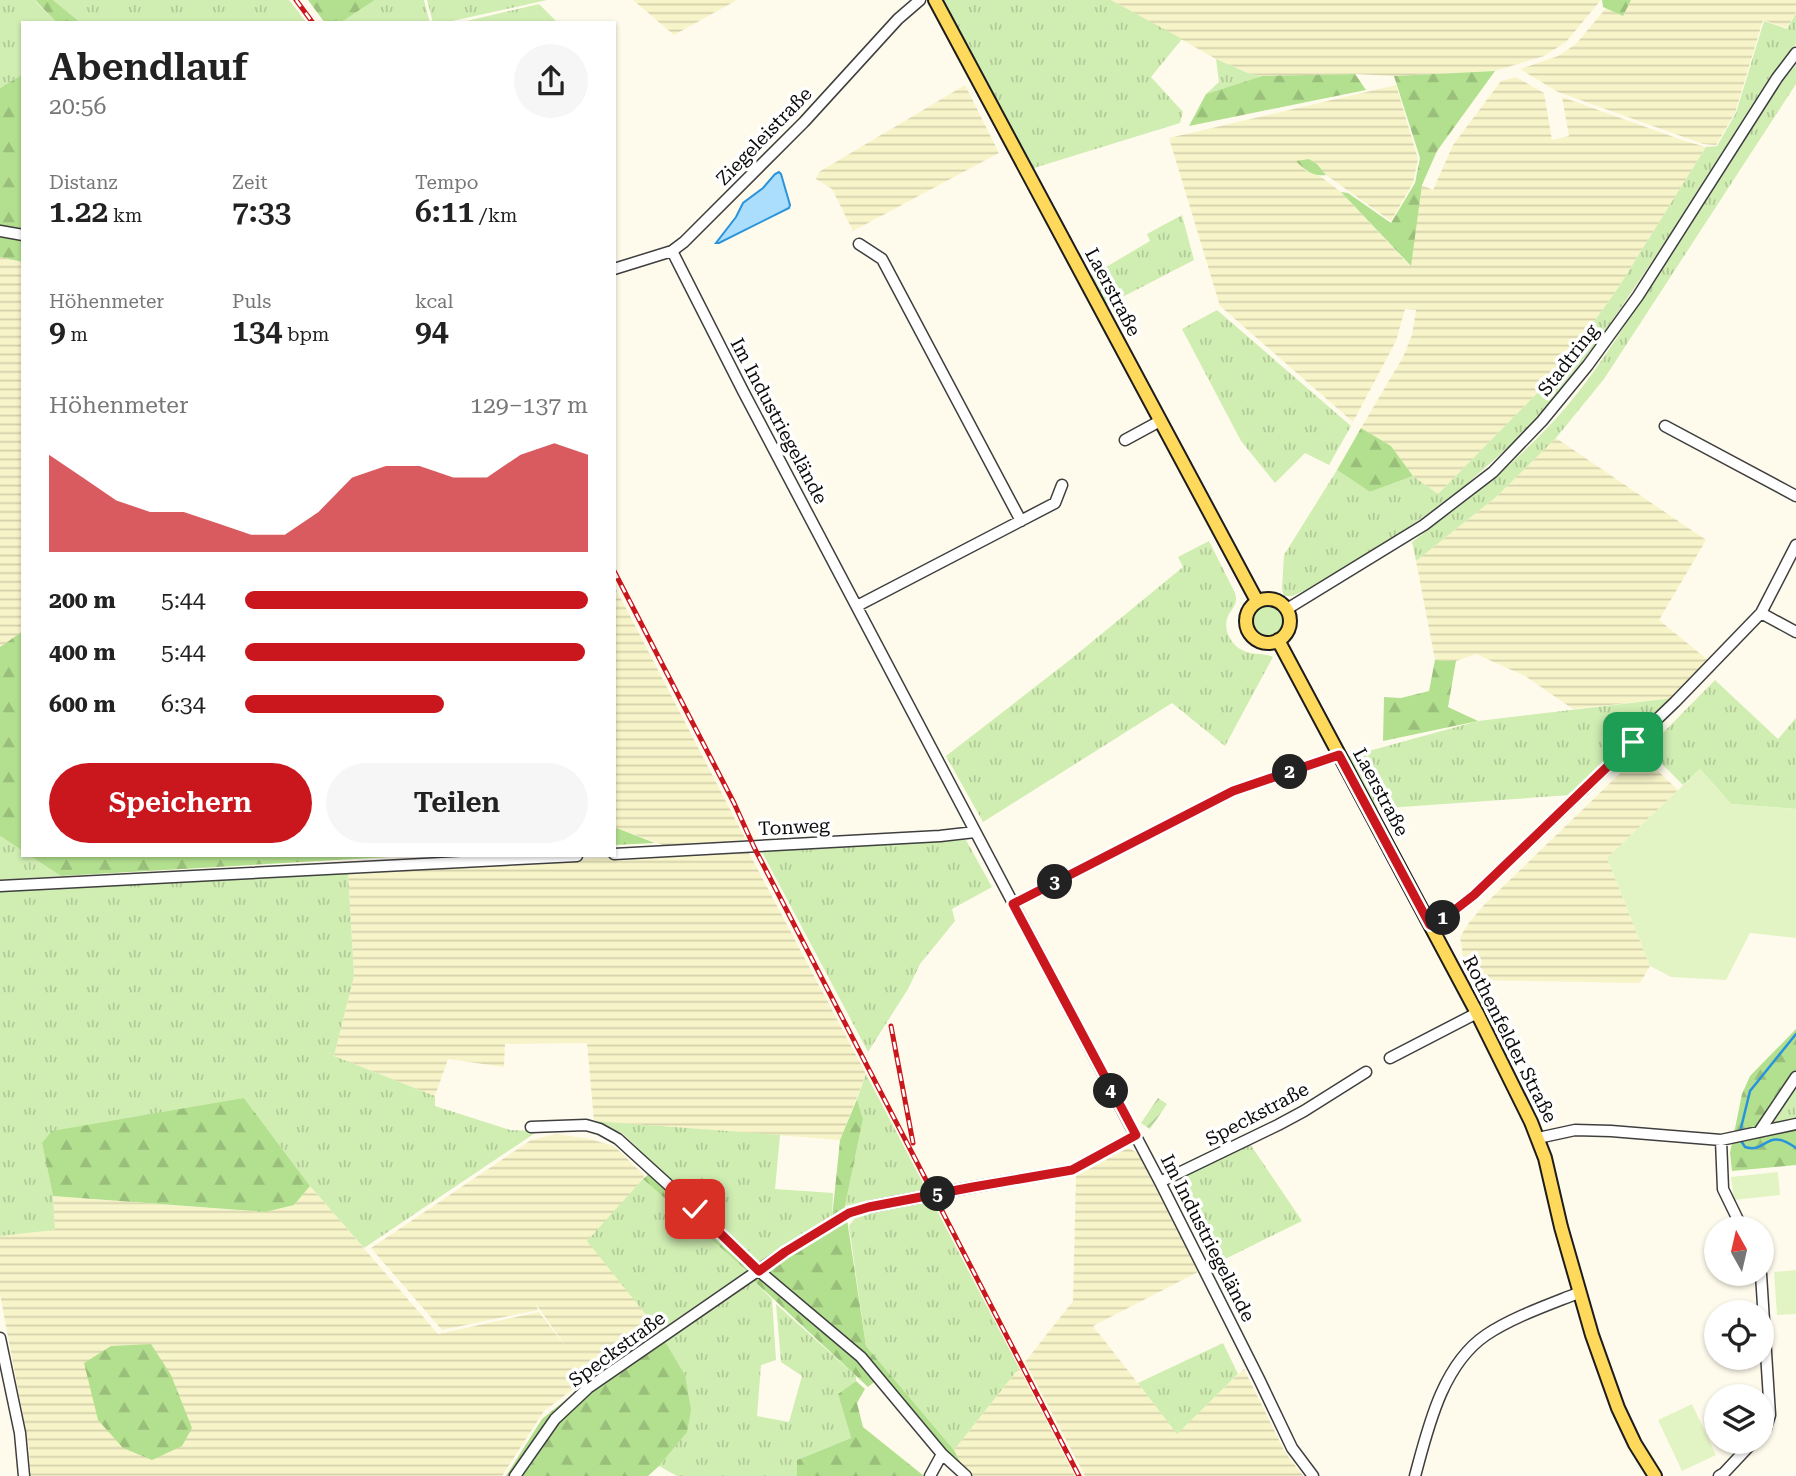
<!DOCTYPE html>
<html lang="de">
<meta charset="utf-8">
<style>
body{margin:0;font-family:"Roboto Serif",serif;background:#f6f6f6;color:#222;height:100vh;display:flex;flex-direction:column;font-size:26px;white-space:nowrap}
*{box-sizing:border-box;margin:0}
p{font-size:23px;color:#767676}
.icon{flex:none;width:38px;height:38px;fill:none;stroke:currentColor;stroke-width:2;stroke-linecap:round;stroke-linejoin:round}
.map{position:relative;flex:1;overflow:hidden}
.details{position:absolute;left:21px;top:21px;width:595px;height:836px;display:flex;flex-direction:column;background:#fff;border-radius:0px;box-shadow:0 2px 5px #0004}
.details>*{flex:none}
.needle{width:46px;rotate:352deg}
.controls{position:absolute;left:1704px;top:1216px;display:grid;gap:14px}
.controls a{display:grid;place-items:center;width:70px;height:70px;border-radius:50%;background:#fff;box-shadow:0 2px 5px #0004;font-size:35px}
.pin{position:absolute;display:grid;place-items:center;width:60px;height:60px;color:#fff;margin:-30px;border-radius:14px;box-shadow:0 4px 10px #0006}
.km{position:absolute;width:35px;height:35px;margin:-18px;border-radius:50%;background:#222;color:#fff;font-size:19px;line-height:35px;text-align:center}
.round{display:grid;place-items:center;flex:none;width:74px;height:74px;border-radius:37px;background:#f6f6f6}
.head{display:flex;align-items:center;justify-content:space-between;height:119px;padding:0 28px}
h1{font-size:38px;font-weight:600;line-height:52px}
.figures{display:grid;grid-template-columns:repeat(3,1fr);gap:10px;height:119px;padding:7px 28px}
.figures div{display:grid;align-content:center}
.figures b{font-size:30px;font-weight:600}
.figures small{font-size:19px;font-weight:400}
.figures p{font-size:19px}
.chart{height:196px;padding:14px 28px}
.chart p{display:flex;justify-content:space-between}
.chart svg{width:100%;height:126px;margin-top:7px;fill:#ca171e;opacity:.7}
.primary-button{display:flex;gap:14px;margin-top:auto;padding:14px 28px}
.primary-button a{flex:1;height:80px;border-radius:42px;background:#ca171e;color:#fff;font-size:28px;font-weight:600;line-height:80px;text-align:center}
.primary-button a+a{background:#f6f6f6;color:#222}
ul{padding:0 28px;list-style:none;font-size:23px}
li{display:grid;grid-template-columns:112px 84px 1fr;align-items:center;height:52px}
li i{height:18px;border-radius:9px;background:#ca171e}
.map>svg:first-child{display:block}
</style>
<div class="map">
<svg width="1796" height="1476" viewBox="0 0 1796 1476">
<defs>
<pattern id="farmland-rules" width="6" height="5" patternUnits="userSpaceOnUse" patternTransform="scale(1.75)"><rect width="6" height="5" fill="#f8f4c9"/><path d="M0 2.5h6" fill="none" stroke="#d3d0ab"/></pattern>
<pattern id="grass-tufts" width="24" height="20" patternUnits="userSpaceOnUse" patternTransform="scale(1.75)"><rect width="24" height="20" fill="#d0edb2"/><path d="M3 7l-1-3M5 7V3M7 7l1-3M15 17l-1-3M17 17v-4M19 17l1-3" fill="none" stroke="#b1ca98"/></pattern>
<pattern id="forest-firs" width="22" height="20" patternUnits="userSpaceOnUse" patternTransform="scale(1.75)"><rect width="22" height="20" fill="#b3e08f"/><path d="M5 1l3.5 6h-7zM16 11l3.5 6h-7z" fill="#99bf7a"/></pattern>
<pattern id="garden-furrows" width="10" height="10" patternUnits="userSpaceOnUse" patternTransform="scale(1.75)"><rect width="10" height="10" fill="#d0edb2"/><path d="M-1 1l2-2M0 10L10 0M9 11l2-2" fill="none" stroke="#b1ca98"/></pattern>
</defs>
<rect width="100%" height="100%" fill="#fffbec"/>
<path fill="url(#farmland-rules)" d="M633 0H737L674 35Z
M1111 0H1601L1566 42 1544 56 1495 71 1394 76 1355 74 1262 76 1250 74 1216 59Z
M1631 0H1796V12L1787 28 1763 20 1735 113 1716 145 1703 144 1558 92 1520 69 1558 56 1576 44 1606 8 1623 16Z
M1516 77 1544 93 1552 140 1569 136 1562 97 1685 141 1706 147 1618 288 1558 372 1438 494 1413 476 1391 446 1361 428 1403 357 1412 335 1416 310 1405 309 1396 341 1353 422 1220 306 1169 138 1396 85 1418 159 1413 183 1391 221 1326 175 1317 164 1309 159 1297 161 1306 171 1320 176 1341 192 1410 266 1422 185 1433 190 1453 145 1501 81Z
M965 85 999 153 853 231 832 189 816 179 819 172Z
M0 257 23 262V631L0 647Z
M1556 438 1706 540 1659 620 1708 660 1673 698 1573 709 1525 676 1476 654 1456 661 1435 660 1416 561 1496 497Z
M614 585 746 840 663 845 614 827Z
M1640 754 1678 790 1607 858 1650 966 1640 983 1467 980 1460 937 1468 924 1484 905Z
M749 853 866 1074 840 1140 594 1121 587 1043 505 1044 504 1067 448 1059 435 1096 334 1056 354 976 348 872 523 861Z
M556 1134 590 1139 614 1146 644 1175 643 1179 588 1241 659 1331 590 1379 589 1377 544 1411 502 1476H30L29 1448 0 1294V1236L55 1230 53 1196 264 1212 294 1205 310 1186 438 1334 539 1312 566 1347 536 1304 538 1310 442 1330 371 1248 531 1140Z
M1128 1148 1138 1153 1198 1272 1093 1326 1177 1433 1244 1369 1285 1452 1303 1476H1085L1025 1362 1073 1301 1076 1176Z
M1019 1368 1075 1476H970L966 1473 954 1450Z"/>
<path fill="url(#grass-tufts)" d="M0 0H37L36 2 57 23H23V74L0 88Z
M53 0H289L307 23H81Z
M375 0H424L430 23H340Z
M427 0H547L443 23H433Z
M943 0H1111L1182 39 1151 77 1183 112 1180 123 1034 168Z
M539 4 558 23H458Z
M1796 13V44L1777 69 1693 201 1603 334 1562 389 1520 437 1453 496 1396 536 1304 591 1292 596H1284L1282 589 1284 555 1337 470 1370 492 1413 476 1438 494 1558 372 1618 288 1706 147 1717 146 1736 113 1764 21 1787 29Z
M1216 59 1250 74 1262 76 1206 94 1219 82Z
M1796 65V84L1604 379 1556 438 1496 497 1416 561 1412 542C1460 506 1508 470 1550 425 1591 382 1623 328 1655 278 1698 213 1740 147 1782 81Z
M1182 215 1194 260 1107 305 1091 276 1150 241 1147 234Z
M1217 310 1351 426 1329 465 1305 453 1275 483 1241 441 1182 329Z
M1209 541 1235 593C1238 603 1234 606 1229 614 1222 626 1229 642 1240 649 1251 656 1262 652 1273 657L1225 746 1172 703 983 822 946 756 1071 659 1183 567 1178 557Z
M1250 621a18 18 0 1 1 36 0a18 18 0 1 1-36 0Z
M1715 680 1778 739 1796 718V809L1731 804 1700 769 1683 785 1647 749Z
M1673 698 1570 795 1373 809 1347 757 1478 721Z
M0 836 23 851V856H30L61 876 0 880Z
M966 840 992 887 952 909 955 921 920 964 908 989 868 1052 761 850Z
M348 872 354 976 334 1056 435 1096V1106L510 1130 538 1131 364 1248 310 1186 244 1098 42 1143 53 1196 55 1230 0 1236V890Z
M866 1074 926 1189 845 1206 863 1119 857 1099Z
M1796 1081V1121L1767 1127Z
M594 1121 780 1135 775 1189 833 1193 832 1220 759 1265 622 1133Z
M1250 1144 1302 1221 1215 1264 1177 1188V1184L1184 1176Z
M643 1179 747 1271 659 1331 587 1241Z
M933 1203 1019 1368 954 1450 866 1346 849 1226 857 1215 912 1204Z
M753 1280 772 1299 776 1360 761 1365 757 1416 789 1422 802 1376 781 1362 776 1304 856 1376V1381L838 1394 851 1438 797 1460V1476H677L659 1466 686 1432 685 1375 664 1341Z
M1223 1343 1238 1374 1177 1434 1138 1383Z"/>
<path fill="url(#forest-firs)" d="M37 0H53L81 23H57L36 1Z
M308 0H375L340 23H325Z
M1602 0H1631L1623 16 1603 7Z
M1495 71 1437 151 1422 185 1411 266 1341 192 1348 193 1391 223 1415 183 1420 158 1394 76Z
M23 74V262L0 257V88Z
M1355 74 1366 90 1189 126 1206 94 1262 76Z
M1309 159 1317 164 1326 175C1313 177 1305 170 1296 161Z
M1361 428 1391 446 1413 476 1370 492 1337 470Z
M23 631V851L0 836V647Z
M1435 660 1456 661 1448 707 1478 721 1383 741 1384 697 1401 698 1429 691Z
M614 827 655 843 614 845Z
M30 856H407L61 876Z
M1796 1029V1070L1754 1131 1796 1127V1165L1732 1171 1730 1153 1742 1094 1750 1076Z
M244 1098 310 1186 294 1205 265 1212 53 1196 42 1143 52 1131Z
M857 1099 863 1119 845 1206 866 1346 954 1450 966 1473 944 1453 882 1376 868 1387 753 1280 831 1228 840 1140Z
M651 1172 752 1269 747 1271 643 1179Z
M661 1335 685 1375 691 1410 687 1432 659 1466 648 1476H506L542 1419 579 1389Z
M151 1344 171 1375 192 1428 182 1446 152 1460 123 1448 98 1420 84 1363 111 1346Z
M856 1381 865 1389 857 1403 863 1427 924 1476H797V1460L851 1438 838 1394Z"/>
<path fill="url(#garden-furrows)" d="M1158 1098 1167 1104 1150 1129 1141 1123Z"/>
<path fill="#e3f4c4" d="M1700 769 1731 804 1796 809V938L1750 933 1726 980 1671 977 1650 966 1607 858Z
M1778 1172 1780 1195 1734 1200 1731 1177Z
M1796 1270V1314L1777 1315 1774 1272Z
M1692 1404 1716 1455 1682 1471 1658 1420Z"/>
<path fill="#abddfc" stroke="#2a93db" stroke-width="2" d="M779 172 781 174 790 205 789 208 719 243H716L736 217 743 203 763 188 775 174Z"/>
<g fill="none" stroke-linecap="round" stroke-linejoin="round">
<path stroke="#2a93db" stroke-width="2.5" d="M1740 1132 1750 1091 1796 1034
M1740 1139 1745 1147C1768 1154 1765 1126 1796 1148"/>
<defs>
<path id="minor" d="M0 231 23 235
M859 244 882 259 1021 521
M672 251 743 391 1160 1182 1259 1379 1292 1448 1313 1476
M614 269 672 251 684 242 804 122 898 19 920 0
M1665 426 1796 496
M1125 440 1160 421
M857 606 1055 503 1062 485
M1287 609 1424 525 1493 472 1542 421 1588 365 1638 296 1777 78 1796 53
M1761 613 1796 632
M614 854 940 836 975 832
M0 886 577 856
M1013 904 1233 791 1339 755
M1430 925 1456 909 1474 895 1675 702 1761 613 1796 545
M1390 1058 1477 1013
M531 1127 586 1125 600 1129 618 1139 695 1209 759 1271 861 1357 942 1454 966 1476
M1759 1132 1796 1077
M1538 1138 1575 1130 1611 1131 1721 1140 1796 1124
M1721 1140 1723 1189 1742 1228
M1160 1182 1278 1125 1304 1111 1366 1072
M1761 1274 1770 1415 1766 1428 1762 1432
M0 1338 20 1433 24 1476
M515 1476 555 1419 588 1388 785 1252 849 1213 869 1207 973 1187 1072 1170 1136 1135
M930 1476 942 1454
M1415 1476C1428 1428 1442 1365 1486 1335 1513 1317 1548 1305 1578 1293
M1719 1476 1724 1473 1753 1442"/>
<path id="major" d="M935 0 1257 601
M1246 621a22 22 0 1 1 44 0a22 22 0 1 1-44 0Z
M1278 640 1477 1013 1531 1122 1545 1158 1561 1227 1592 1335 1618 1408 1635 1444 1655 1476"/>
</defs>
<use href="#minor" stroke="#3f3f3f" stroke-width="13"/>
<use href="#major" stroke="#1d1d1d" stroke-width="16"/>
<use href="#minor" stroke="#fff" stroke-width="10"/>
<use href="#major" stroke="#ffd95c" stroke-width="12"/>
<defs>
<path id="rail" d="M296 0 313 23
M614 571 734 803 754 847 1079 1476
M891 1026 913 1143"/>
</defs>
<use href="#rail" stroke="#ca171e" stroke-width="5"/>
<use href="#rail" stroke="#fff" stroke-width="2.5" stroke-dasharray="8" stroke-linecap="butt"/>
</g>
<g fill="none" stroke-linecap="round" stroke-linejoin="round">
<defs>
<path id="route" d="M695 1209 759 1271 785 1252 849 1213 869 1207 973 1187 1072 1170 1136 1135 1013 904 1233 791 1339 755 1430 925 1456 909 1474 895 1633 742"/>
</defs>
<use href="#route" stroke="#fff" stroke-width="14"/>
<use href="#route" stroke="#ca171e" stroke-width="9"/>
</g>
<g text-anchor="middle" dominant-baseline="central" stroke-width="7" stroke-linejoin="round" paint-order="stroke">
<g font-size="19" fill="#0c0c0c" stroke="#fff">
<text transform="translate(764 136) rotate(-46)">Ziegeleistraße</text>
<text transform="translate(1113 292) rotate(62)">Laerstraße</text>
<text transform="translate(1568 360) rotate(-52)">Stadtring</text>
<text transform="translate(779 421) rotate(62)">Im Industriegelände</text>
<text transform="translate(1381 792) rotate(62)">Laerstraße</text>
<text transform="translate(794 827) rotate(-3)">Tonweg</text>
<text transform="translate(1510 1039) rotate(63)">Rothenfelder Straße</text>
<text transform="translate(1257 1114) rotate(-28)">Speckstraße</text>
<text transform="translate(1208 1238) rotate(63)">Im Industriegelände</text>
<text transform="translate(617 1349) rotate(-36)">Speckstraße</text>
</g>
</g>
</svg>
<div class="controls">
<a><svg class="needle" viewBox="-14 -14 28 28"><path d="M0-13l5 13h-10z" fill="#e53935"/><path d="M0 13l5-13h-10z" fill="#767676"/></svg></a>
<a><svg class="icon" aria-label="locate" viewBox="0 0 24 24"><circle cx="12" cy="12" r="6"/><path d="M12 2v4M12 18v4M2 12h4M18 12h4"/></svg></a>
<a><svg class="icon" aria-label="layers" viewBox="0 0 24 24"><path d="M12 4l9 5-9 5-9-5zM3 14l9 5 9-5"/></svg></a>
</div>
<div class="pin" style="left:1633px;top:742px;background:#1e9e55"><svg class="icon" aria-label="arrive" viewBox="0 0 24 24"><path d="M6 21V4h12l-3 4 3 4H6"/></svg></div>
<div class="pin" style="left:695px;top:1209px;background:#d93025"><svg class="icon" aria-label="check" viewBox="0 0 24 24"><path d="M5 12l5 5 9-10"/></svg></div>
<b class="km" style="left:1443px;top:918px">1</b>
<b class="km" style="left:1290px;top:772px">2</b>
<b class="km" style="left:1055px;top:882px">3</b>
<b class="km" style="left:1111px;top:1091px">4</b>
<b class="km" style="left:938px;top:1194px">5</b>
<section class="details">
<div class="head"><div><h1>Abendlauf</h1><p>20:56</p></div><a class="round"><svg class="icon" aria-label="share" viewBox="0 0 24 24"><path d="M12 15V3M7 8l5-5 5 5M5 13v7h14v-7"/></svg></a></div>
<div class="figures">
<div><p>Distanz</p><b>1.22<small> km</small></b></div>
<div><p>Zeit</p><b>7:33</b></div>
<div><p>Tempo</p><b>6:11<small> /km</small></b></div>
</div>
<div class="figures">
<div><p>Höhenmeter</p><b>9<small> m</small></b></div>
<div><p>Puls</p><b>134<small> bpm</small></b></div>
<div><p>kcal</p><b>94</b></div>
</div>
<div class="chart"><p><span>Höhenmeter</span>129–137 m</p>
<svg viewBox="0 0 160 44" preserveAspectRatio="none"><path d="M0 44V10L10 18L20 26L30 30L40 30L50 34L60 38L70 38L80 30L90 18L100 14L110 14L120 18L130 18L140 10L150 6L160 10V44z"/></svg>
</div>
<ul>
<li><b>200 m</b>5:44<i style="width:100%"></i></li>
<li><b>400 m</b>5:44<i style="width:99%"></i></li>
<li><b>600 m</b>6:34<i style="width:58%"></i></li>
</ul>
<div class="primary-button"><a>Speichern</a><a>Teilen</a></div>
</section>
</div>
